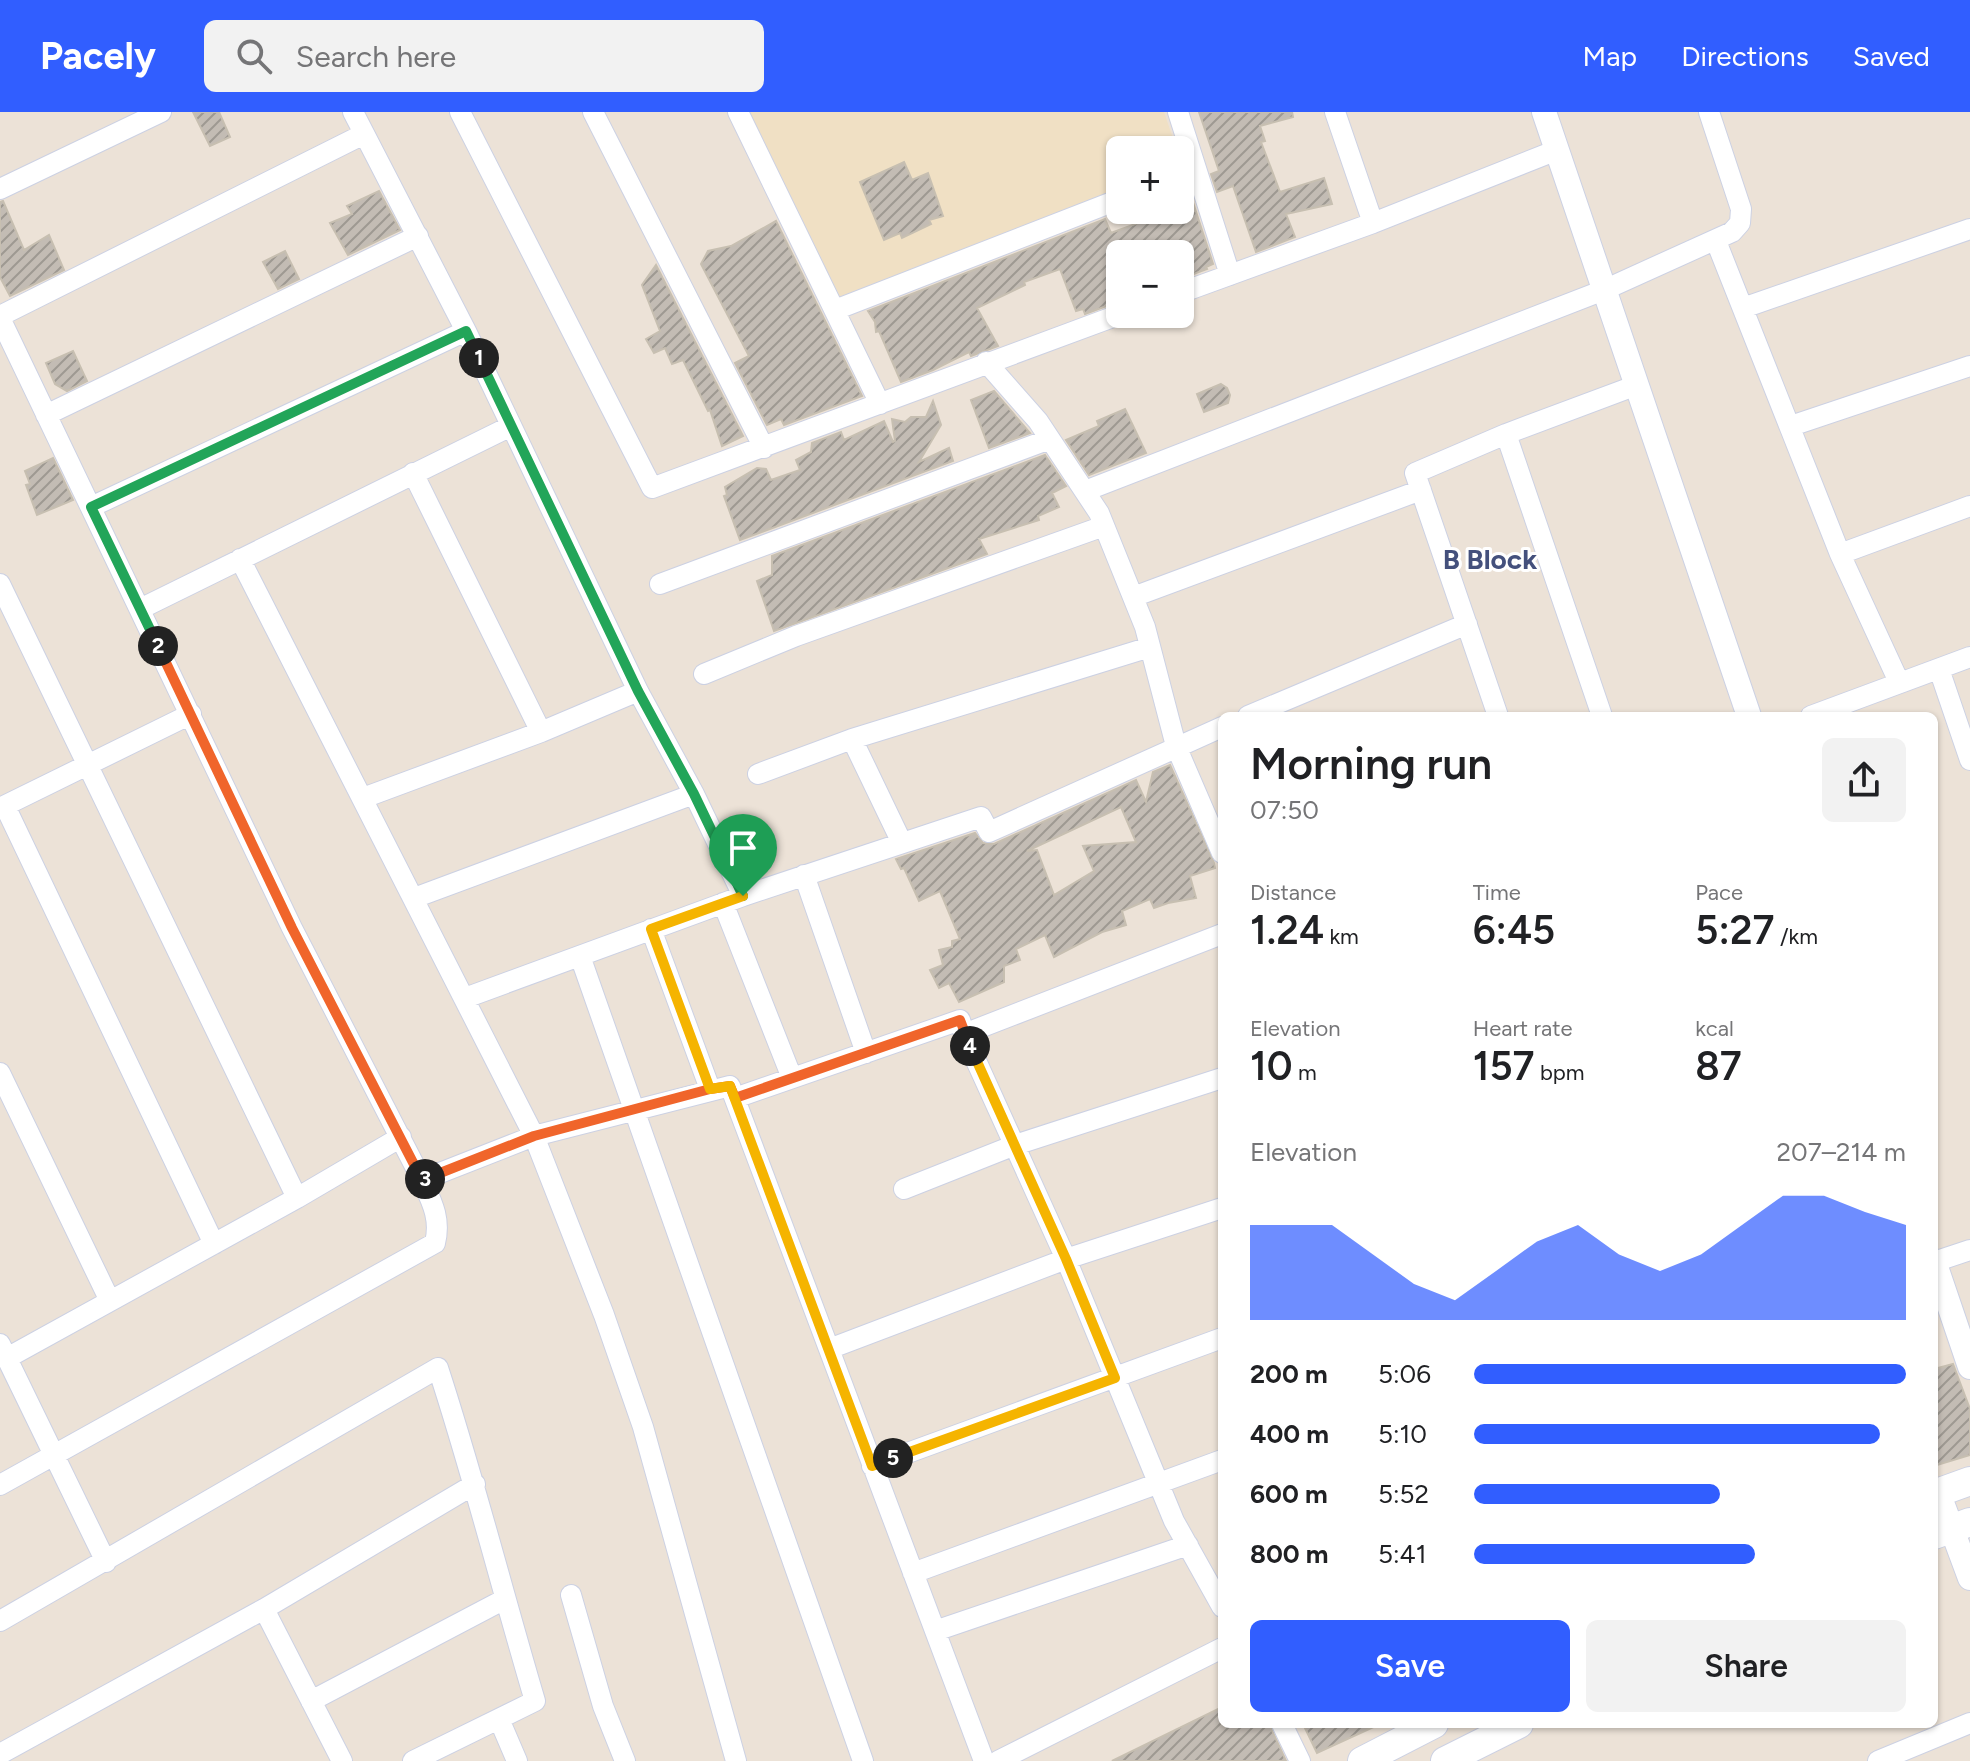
<!DOCTYPE html>
<meta charset="utf-8">
<style>
body{margin:0;font-family:Figtree,sans-serif;background:#f2f2f2;color:#202124;height:100vh;display:flex;flex-direction:column;font-size:30px;white-space:nowrap}
*{box-sizing:border-box;margin:0}
p{font-size:26px;color:#757577}
.icon{flex:none;width:44px;height:44px;fill:none;stroke:currentColor;stroke-width:2;stroke-linecap:round;stroke-linejoin:round}
.map{position:relative;flex:1;overflow:hidden}
.sheet{position:absolute;left:1218px;top:600px;width:720px;height:1016px;display:flex;flex-direction:column;background:#fff;border-radius:12px;box-shadow:0 2px 6px #0004}
.sheet>*{flex:none}
.buttons{position:absolute;left:1106px;top:24px;display:grid;gap:16px}
.buttons a{display:grid;place-items:center;width:88px;height:88px;border-radius:12px;background:#fff;box-shadow:0 2px 6px #0004;font-size:40px}
.pin{position:absolute;display:grid;place-items:center;width:68px;height:68px;color:#fff;margin:-82px -34px;border-radius:50% 50% 50% 0;rotate:-45deg;box-shadow:0 0 8px #0007}
.pin .icon{rotate:45deg}
.km{position:absolute;width:40px;height:40px;margin:-20px;border-radius:50%;background:#222;color:#fff;font-size:22px;line-height:40px;text-align:center}
.round{display:grid;place-items:center;flex:none;width:84px;height:84px;border-radius:12px;background:#f2f2f2}
.headline{display:flex;align-items:center;justify-content:space-between;height:136px;padding:0 32px}
h1{font-size:44px;font-weight:600;line-height:60px}
.metrics{display:grid;grid-template-columns:repeat(3,1fr);gap:12px;height:136px;padding:8px 32px}
.metrics div{display:grid;align-content:center}
.metrics b{font-size:40px;font-weight:600}
.metrics small{font-size:22px;font-weight:400}
.metrics p{font-size:22px}
.chart{height:224px;padding:16px 32px}
.chart p{display:flex;justify-content:space-between}
.chart svg{width:100%;height:144px;margin-top:8px;fill:#315eff;opacity:.7}
.primary-button{display:flex;gap:16px;margin-top:auto;padding:16px 32px}
.primary-button a{flex:1;height:92px;border-radius:12px;background:#315eff;color:#fff;font-size:32px;font-weight:600;line-height:92px;text-align:center}
.primary-button a+a{background:#f2f2f2;color:#202124}
ul{padding:0 32px;list-style:none;font-size:26px}
li{display:grid;grid-template-columns:128px 96px 1fr;align-items:center;height:60px}
li i{height:20px;border-radius:10px;background:#315eff}
header{display:flex;align-items:center;gap:48px;box-sizing:border-box;height:112px;padding:0 40px;background:#315eff;color:#fff}
header strong{font-size:38px}
nav{display:flex;gap:44px;margin-inline-start:auto;font-size:28px}
.search{width:560px;height:72px;background:#f2f2f2;display:flex;align-items:center;gap:20px;box-sizing:border-box;padding:0 28px;border-radius:12px;color:#757577;font-size:30px}
.map>svg:first-child{display:block}
</style>
<header>
<strong>Pacely</strong>
<div class="search"><svg class="icon" aria-label="search" viewBox="0 0 24 24"><circle cx="10" cy="10" r="6"/><path d="M15 15l6 6"/></svg>Search here</div>
<nav><a>Map</a><a>Directions</a><a>Saved</a></nav>
</header>
<div class="map">
<svg width="1970" height="1649" viewBox="0 0 1970 1649">
<defs>
<pattern id="building-hatch" width="6" height="6" patternUnits="userSpaceOnUse" patternTransform="scale(2)"><rect width="6" height="6" fill="#c3bcb4"/><path d="M-1 1l2-2M0 6l6-6M5 7l2-2" fill="none" stroke="#9e9992"/></pattern>
</defs>
<rect width="100%" height="100%" fill="#ece2d7"/>
<path fill="#f0e0c4" d="M749 0H1164L1177 38H1120V77L839 186Z"/>
<path fill="url(#building-hatch)" stroke="#c7bfb1" stroke-width="2" fill-rule="evenodd" d="M193 0H219L230 25 210 34Z
M1199 0H1292L1293 5 1260 14 1265 29 1261 30 1280 80 1324 66 1332 92 1286 102 1295 125 1256 140 1233 74 1217 80 1211 62 1219 59Z
M904 50 912 68 928 61 943 104 929 108 931 112 902 126 900 121 884 128 860 70Z
M1186 69 1213 152 1206 155 1207 157 1180 167V142H1120V189L1085 202 1083 197 1076 199 1060 157 1024 170 1025 173 977 196 998 234 971 244 969 240 933 258 901 270 879 219 876 220 875 210 868 199 1105 107 1111 121 1149 107 1146 98H1180V71Z
M379 79 400 118 348 143 330 111 352 102 347 94Z
M3 89 24 138 49 123 64 158 10 184 0 165V90Z
M776 109 862 284 784 313 781 307 767 313 735 251 749 244 701 152 708 139 731 134Z
M285 139 299 167 278 177 263 150Z
M656 153 743 324 722 334 710 298 708 299 683 248 672 252 665 236 654 241 646 227 660 219 642 173Z
M73 239 87 269 67 279 55 272 46 251Z
M1221 272 1227 276 1230 283 1228 291 1204 300 1197 282Z
M994 279 1030 321 989 336 971 288Z
M933 289 941 313 919 350 949 336 953 349 740 428 724 384 727 383 725 375 757 356 766 357 771 368 800 358 796 348 811 340 812 331 841 320 844 328 884 309 893 330 895 329 892 307 905 310 911 305H926Z
M1125 297 1146 341 1089 363 1066 328 1099 314 1097 309Z
M1045 343 1066 374 1052 381 1059 395 1038 404 1039 408 979 427 987 442 774 519 757 469 772 463V444Z
M53 346 73 388 37 403 26 373 30 372 25 359Z
M1170 653 1214 751 1215 756 1190 764 1196 786 1168 791 1154 796 1150 787 1122 799 1126 813 1102 820 1054 845 1045 823 1016 837 1020 848 1004 854V870L959 890 949 871 939 876 930 858 943 853 939 838 952 835V829L960 827 940 779 919 789 904 756 901 757 896 747 975 721 983 731 994 732 1136 668 1146 690 1153 660ZM1121 695 1136 730 1083 734 1094 759 1054 783 1037 738 1027 739Z
M1953 1252 1970 1297V1343L1934 1354V1257Z
M1222 1595V1612H1269L1286 1649H1112Z
M1303 1612H1380L1317 1641Z"/>
<g fill="none" stroke-linecap="round" stroke-linejoin="round">
<defs>
<path id="minor" d="M353 0 466 219 638 579 694 682 743 784
M460 0 652 376 1121 202
M593 0 764 336
M738 0 880 292
M1178 0 1230 163
M1335 0 1373 111
M0 77 161 0
M1716 129 1840 442 1899 570
M1180 181 1373 111 1557 38
M1743 196 1970 117
M835 198 1120 87
M0 204 364 22
M0 206 292 816 422 1068C432 1090 441 1107 435 1131L0 1373
M986 250 1038 309 1099 401 1145 515 1176 634 1222 741
M46 303 418 124
M1791 314 1970 254
M1506 322 1602 604
M413 361 541 620
M1085 379 1604 178 1732 120 1740 111 1741 97 1709 0
M91 395 466 219
M1840 442 1970 394
M240 447 534 1024 604 1203 643 1315 736 1649
M0 472 297 1086
M660 472 1050 327
M1133 485 1421 378
M140 497 511 314
M1939 557 1970 648
M704 562 796 524 1104 414
M1248 604 1467 512
M1498 604 1415 361 1506 322 1637 273
M1811 604 1970 545
M758 662 852 627
M363 686 541 620 638 579
M5 694 214 1132
M0 696 191 602
M902 731 852 627 1150 535
M804 763 866 941
M414 786 694 682
M723 791 792 966
M651 817 710 977
M580 844 863 1649
M465 886 743 784 981 705 989 720 1222 615
M964 922 1066 1147 1174 1409 1222 1495
M0 961 110 1189
M735 986 960 908 964 922 1222 822
M422 1068 534 1024 730 974 984 1649
M904 1077 1015 1033 1222 966
M1934 1150 1970 1138
M0 1232 106 1450
M829 1237 1066 1147 1222 1096
M7 1246 297 1086 401 1025
M872 1354 1222 1226
M913 1461 1222 1348
M571 1483 603 1594 625 1649
M264 1497 342 1649
M0 1509 438 1256C474 1366 502 1478 535 1589L413 1649
M935 1519 1188 1433
M311 1589 505 1487
M499 1607 517 1649
M1282 1612 1300 1649
M0 1642 264 1497 475 1372
M998 1649 1222 1536
M1878 1649 1970 1611"/>
<path id="tertiary" d="M1544 0 1749 604
M1934 1149 1970 1255
M1938 1380 1970 1466"/>
<path id="secondary" d="M1934 1382 1970 1369
M1934 1423 1970 1410
M1362 1649 1434 1612
M1445 1649 1519 1612"/>
</defs>
<use href="#minor" stroke="#ccd1e3" stroke-width="22"/>
<use href="#tertiary" stroke="#ccd1e3" stroke-width="26"/>
<use href="#secondary" stroke="#ccd1e3" stroke-width="30"/>
<use href="#minor" stroke="#fff" stroke-width="20"/>
<use href="#tertiary" stroke="#fff" stroke-width="24"/>
<use href="#secondary" stroke="#fff" stroke-width="28"/>
</g>
<g fill="none" stroke-linecap="round" stroke-linejoin="round">
<defs>
<path id="split-1" d="M479 246 638 579 694 682 743 784"/>
<path id="split-2" d="M158 534 91 395 466 219 479 246"/>
<path id="split-3" d="M158 534 292 816 422 1068 425 1067"/>
<path id="split-4" d="M425 1067 534 1024 710 977 730 974 735 986 960 908 970 934"/>
<path id="split-5" d="M893 1346 1115 1266 1066 1147 970 934"/>
<path id="split-6" d="M743 784 651 817 710 977 730 974 872 1354 893 1346"/>
</defs>
<use href="#split-1" stroke="#fff" stroke-width="16"/>
<use href="#split-2" stroke="#fff" stroke-width="16"/>
<use href="#split-3" stroke="#fff" stroke-width="16"/>
<use href="#split-4" stroke="#fff" stroke-width="16"/>
<use href="#split-5" stroke="#fff" stroke-width="16"/>
<use href="#split-6" stroke="#fff" stroke-width="16"/>
<use href="#split-1" stroke="#22a559" stroke-width="10"/>
<use href="#split-2" stroke="#22a559" stroke-width="10"/>
<use href="#split-3" stroke="#f0652b" stroke-width="10"/>
<use href="#split-4" stroke="#f0652b" stroke-width="10"/>
<use href="#split-5" stroke="#f5b400" stroke-width="10"/>
<use href="#split-6" stroke="#f5b400" stroke-width="10"/>
</g>
<g text-anchor="middle" dominant-baseline="central" stroke-width="6" stroke-linejoin="round" paint-order="stroke">
<g font-size="28" font-weight="bold" fill="#44507c" stroke="#fff">
<text x="1490" y="447">B Block</text>
</g>
</g>
</svg>
<div class="buttons">
<a>+</a>
<a>−</a>
</div>
<div class="pin" style="left:743px;top:784px;background:#1e9e55"><svg class="icon" aria-label="arrive" viewBox="0 0 24 24"><path d="M6 21V4h12l-3 4 3 4H6"/></svg></div>
<b class="km" style="left:479px;top:246px">1</b>
<b class="km" style="left:158px;top:534px">2</b>
<b class="km" style="left:425px;top:1067px">3</b>
<b class="km" style="left:970px;top:934px">4</b>
<b class="km" style="left:893px;top:1346px">5</b>
<section class="sheet">
<div class="headline"><div><h1>Morning run</h1><p>07:50</p></div><a class="round"><svg class="icon" aria-label="share" viewBox="0 0 24 24"><path d="M12 15V3M7 8l5-5 5 5M5 13v7h14v-7"/></svg></a></div>
<div class="metrics">
<div><p>Distance</p><b>1.24<small> km</small></b></div>
<div><p>Time</p><b>6:45</b></div>
<div><p>Pace</p><b>5:27<small> /km</small></b></div>
</div>
<div class="metrics">
<div><p>Elevation</p><b>10<small> m</small></b></div>
<div><p>Heart rate</p><b>157<small> bpm</small></b></div>
<div><p>kcal</p><b>87</b></div>
</div>
<div class="chart"><p><span>Elevation</span>207–214 m</p>
<svg viewBox="0 0 160 44" preserveAspectRatio="none"><path d="M0 44V15L10 15L20 15L30 24L40 33L50 38L60 29L70 20L80 15L90 24L100 29L110 24L120 15L130 6L140 6L150 11L160 15V44z"/></svg>
</div>
<ul>
<li><b>200 m</b>5:06<i style="width:100%"></i></li>
<li><b>400 m</b>5:10<i style="width:94%"></i></li>
<li><b>600 m</b>5:52<i style="width:57%"></i></li>
<li><b>800 m</b>5:41<i style="width:65%"></i></li>
</ul>
<div class="primary-button"><a>Save</a><a>Share</a></div>
</section>
</div>
